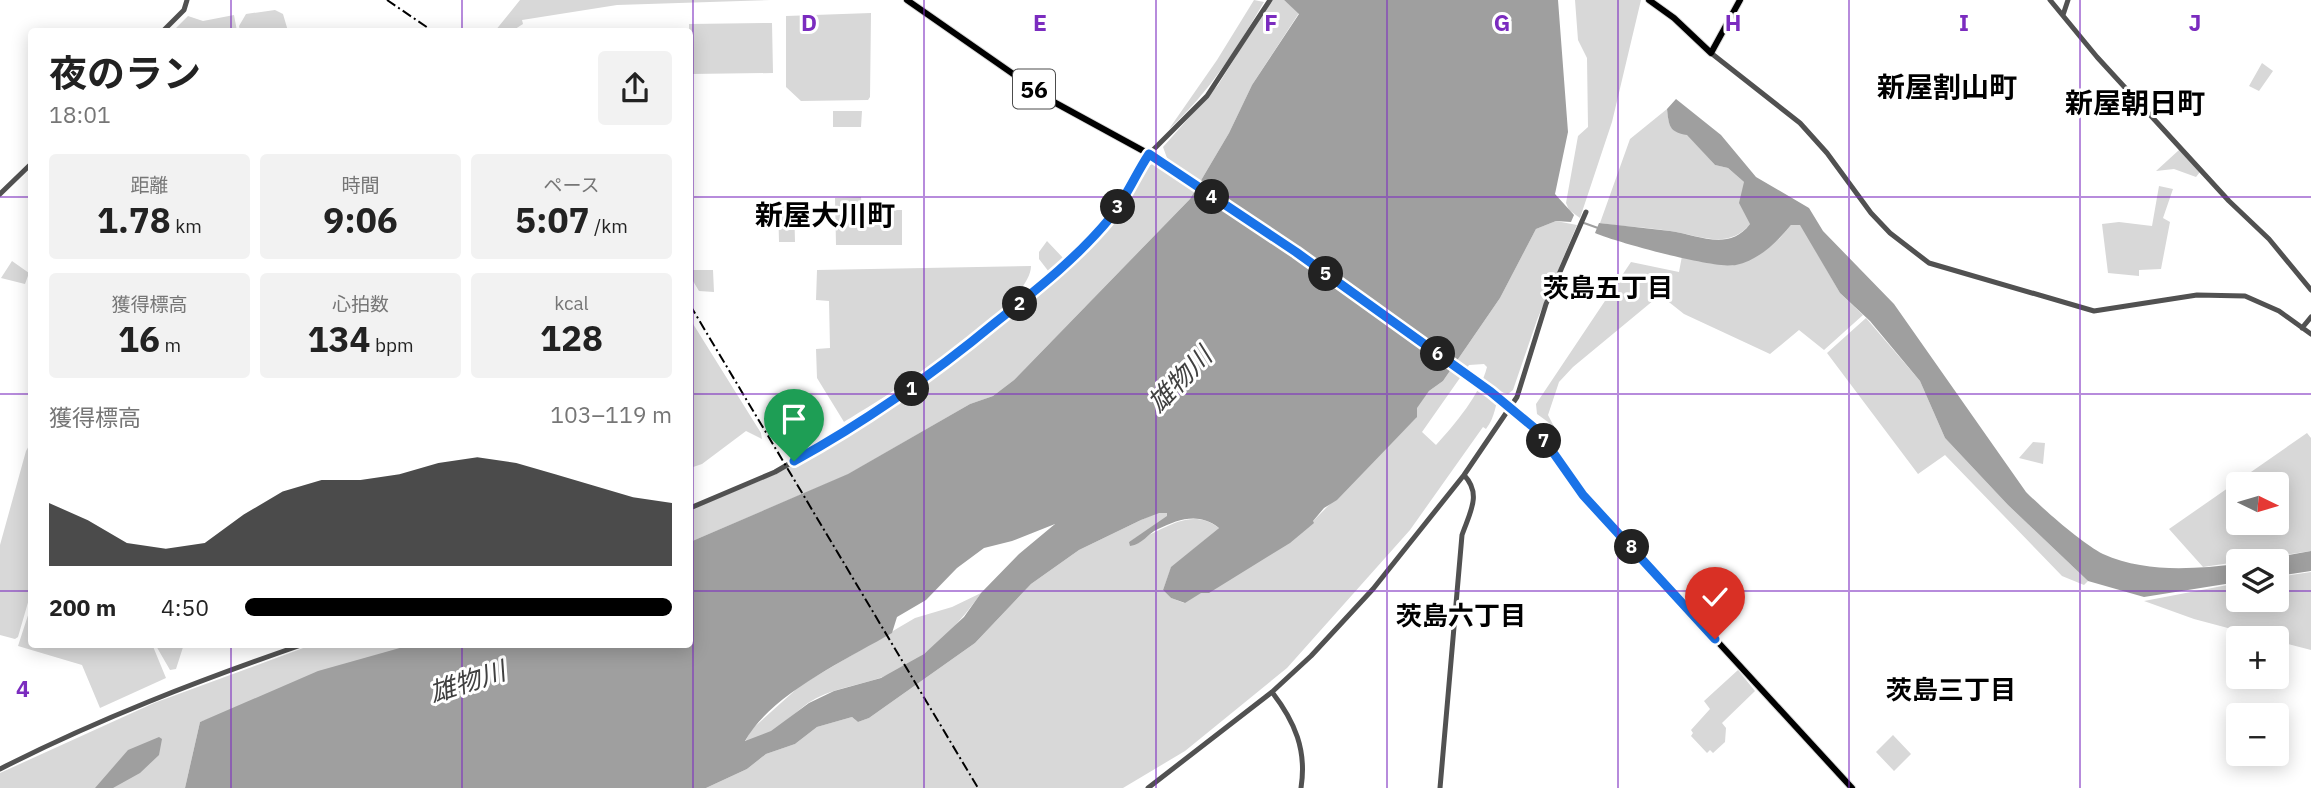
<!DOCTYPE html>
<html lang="ja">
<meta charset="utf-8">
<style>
body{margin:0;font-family:"IBM Plex Sans","Noto Sans JP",sans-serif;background:#f2f2f2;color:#222;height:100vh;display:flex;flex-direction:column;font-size:26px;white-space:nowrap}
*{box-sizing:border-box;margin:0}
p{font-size:23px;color:#767676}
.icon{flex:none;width:38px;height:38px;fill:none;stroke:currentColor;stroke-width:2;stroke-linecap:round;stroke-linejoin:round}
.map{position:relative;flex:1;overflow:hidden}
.sheet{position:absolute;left:28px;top:28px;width:665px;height:620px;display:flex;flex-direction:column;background:#fff;border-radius:7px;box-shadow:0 4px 18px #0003}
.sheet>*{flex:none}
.needle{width:46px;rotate:95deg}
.buttons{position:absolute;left:2226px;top:472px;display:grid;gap:14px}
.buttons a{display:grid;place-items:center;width:63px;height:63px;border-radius:7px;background:#fff;box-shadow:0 4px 18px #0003;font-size:35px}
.pin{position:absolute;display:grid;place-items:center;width:60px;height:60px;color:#fff;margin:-72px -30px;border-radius:50% 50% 50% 0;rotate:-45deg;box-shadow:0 0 7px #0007}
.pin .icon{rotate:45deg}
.km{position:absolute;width:35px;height:35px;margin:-18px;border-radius:50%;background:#222;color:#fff;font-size:19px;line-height:35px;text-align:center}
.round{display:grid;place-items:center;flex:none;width:74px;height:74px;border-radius:7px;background:#f2f2f2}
.head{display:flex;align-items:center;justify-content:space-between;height:119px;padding:0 21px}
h1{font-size:38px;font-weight:700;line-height:52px}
.stats{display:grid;grid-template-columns:repeat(3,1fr);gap:10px;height:119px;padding:7px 21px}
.stats div{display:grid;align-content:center;border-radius:7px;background:#f2f2f2;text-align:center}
.stats b{font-size:35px;font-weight:700}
.stats small{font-size:19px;font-weight:400}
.stats p{font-size:19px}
.chart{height:196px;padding:14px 21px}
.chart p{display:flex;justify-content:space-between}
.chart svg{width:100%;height:126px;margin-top:7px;fill:#000;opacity:.7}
ul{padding:0 21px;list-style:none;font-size:23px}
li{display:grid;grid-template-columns:112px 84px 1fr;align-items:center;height:52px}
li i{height:18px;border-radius:9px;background:#000}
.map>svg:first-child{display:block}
</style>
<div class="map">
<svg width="2311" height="788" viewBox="0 0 2311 788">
<rect width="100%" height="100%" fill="#fff"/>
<path fill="#d8d8d8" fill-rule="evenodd" d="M520 0H771L617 5 522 20 523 24 512 31H495Z
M1254 0 1264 2C1237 48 1209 93 1169 129L1217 60Z
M1271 0H1284L1299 13 1252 85 1229 133 1190 199 1014 380 993 396 970 404 847 475 690 542V510L778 473 844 436 931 378 1066 268 1129 200 1148 166 1155 163 1161 167 1167 158 1163 147 1218 85Z
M1575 0H1641L1612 122 1580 218 1569 210 1566 203 1578 136 1588 127 1587 58 1578 40Z
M275 10 283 14 288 31H240L239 26 246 14Z
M871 13 870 97 868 100 801 101 786 87V16Z
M234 15 237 31H173L188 16 203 21Z
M772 23 773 73 690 74 689 24Z
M2262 63 2273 71 2259 91 2249 86Z
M1667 109C1669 125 1669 132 1687 134L1715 165 1728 168 1744 182 1751 223C1729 251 1699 235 1670 231 1647 227 1624 227 1600 223L1630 139Z
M833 111H862L861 127H833Z
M2179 150 2200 172 2196 177 2174 169 2156 171Z
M2159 186 2173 189 2163 218 2170 222 2161 269 2139 270V276L2108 273 2102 224 2119 222 2152 226Z
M861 197 862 210H902V245H836L835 198Z
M794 201 795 242H779L778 202Z
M1556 221 1577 225 1537 320 1513 390 1508 394 1501 392C1494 406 1496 416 1486 429L1483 427 1410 530 1287 668 1185 751 1123 788H706L747 769 766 754 795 744 817 727 852 717 858 722 869 718 975 643 1031 584 1079 550 1141 520 1159 512 1167 513 1168 517 1129 542C1161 535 1187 504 1219 528L1171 568 1163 590 1171 598 1184 603 1313 521 1416 418V408L1429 391 1443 381 1500 298 1536 229ZM1484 364 1487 367C1480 395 1455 424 1436 445L1422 432 1469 365Z
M1791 225H1801L1840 293 1863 315 1824 350 1799 330 1770 354 1684 314 1660 295 1573 367 1559 382 1548 415 1561 440 1548 422 1537 414 1536 404 1631 262 1679 272 1682 256 1733 266 1779 239Z
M1047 241 1064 259 1049 272 1039 259V252Z
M12 261 29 273 25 284 1 278Z
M1031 266C1031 308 882 399 844 422L817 378 816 349 830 348 829 301 816 300 817 270Z
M690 270H713L714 292 699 291 690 276Z
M1866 318 1920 381 1945 438 2008 505 2088 581 2084 585 2062 576 1945 455 1918 474 1827 353Z
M690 319 761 433 762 439 746 431 702 464 690 468Z
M2307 433 2311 438V551L2203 567 2169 529ZM2238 485H2277V523H2238Z
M31 442V592L18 637 15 639 0 635V545L26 451Z
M2033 442 2045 443 2043 464 2019 458Z
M2311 572V650L2194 619 2144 601 2238 583V600H2277V577Z
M981 593C956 629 922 663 880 678 856 686 829 689 808 703 789 717 770 739 745 742L751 730 801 685 915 618 952 607Z
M31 606 32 644H152L166 678 100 708 82 665 18 646Z
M155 644H184L176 669 170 670Z
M314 644H416L200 722 185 788H0V773L154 703Z
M1738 670 1755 691 1722 723 1726 728 1725 742 1713 753 1710 750 1707 753 1691 736 1693 733 1691 730 1710 709 1704 701Z
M1893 735 1911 754 1894 771 1876 752Z"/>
<path fill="#9f9f9f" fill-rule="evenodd" d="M1284 0H1558L1568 132 1555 194 1574 215 1571 222 1556 221 1536 229 1500 298 1443 381 1429 391 1417 408V417L1337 500 1324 508 1313 521 1314 523 1290 543 1209 593H1201L1185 603 1171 598 1163 590 1171 567 1219 528C1199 512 1179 519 1158 529 1147 534 1143 544 1130 546L1129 542 1167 516V513H1159L1141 520 1079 550 1031 584 975 643 869 718 858 722 852 717 817 727 795 744 766 754 747 769 706 788H185L200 722 318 671 414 644H690V542L848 474 970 404 993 396 1014 380 1190 199 1229 133 1252 85 1299 14ZM1055 524 1019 554 981 593 964 617 924 654 881 678 834 691 809 703 771 731 745 741C770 695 847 659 892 633L897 617 926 600 957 568 984 548 1012 541Z
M1676 99 1721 135 1756 177 1809 208 1823 231 1894 304 2026 492C2043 509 2083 544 2103 554 2145 573 2194 569 2238 564V582L2144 597 2088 581 2008 505 1945 438 1920 381 1870 321 1840 293 1800 225H1791C1777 242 1759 260 1736 265 1718 270 1615 242 1595 233L1599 223C1623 226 1646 228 1670 231 1698 235 1729 252 1750 224L1739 203 1744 182 1728 168 1715 165 1687 135C1669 132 1669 126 1667 109Z
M2311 551V571L2277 576V562H2249Z
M159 737 162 739 159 755 140 773 113 788H95L128 750Z"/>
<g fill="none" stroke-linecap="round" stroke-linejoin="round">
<path stroke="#9f9f9f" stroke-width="2" d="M1584 223 1598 228"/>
<defs>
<path id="major" d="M907 0 1052 101 1149 154 1296 252 1509 407 1538 431 1583 495 1852 788
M1649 0 1674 18 1711 53 1740 0"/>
</defs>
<use href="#major" stroke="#dbdbdb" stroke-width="8"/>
<path stroke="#515151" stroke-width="5" d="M2050 0 2097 57 2229 201 2269 239 2311 290
M2063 15 2068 0
M162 32 184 10 187 0
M1711 53 1800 123 1827 153 1871 213 1890 233 1929 263 2094 311 2197 295 2245 296 2279 311 2311 334
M0 194 32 163
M2302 328 2311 317
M690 508 775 472 877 413 938 370 1045 283 1110 218 1128 193 1149 154 1207 96 1270 0
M1272 692C1295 722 1307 750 1301 788
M0 769C98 719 200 680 304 644
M1148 788 1272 692 1311 656 1373 589 1464 475 1517 397 1546 304 1586 212
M1440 788 1462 535C1470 512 1482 494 1464 475"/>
<use href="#major" stroke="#000" stroke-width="6"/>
<path stroke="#000" stroke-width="2" stroke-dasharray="10 3.5 2 3.5" stroke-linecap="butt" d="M387 0 434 32
M690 305 978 788"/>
</g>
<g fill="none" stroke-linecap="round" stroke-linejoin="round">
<defs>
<path id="route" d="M794 461C867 421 932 375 996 322 1036 290 1077 258 1110 218 1126 198 1135 175 1149 154L1296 252 1491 392 1538 431 1583 495 1715 639"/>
</defs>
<use href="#route" stroke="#fff" stroke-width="14"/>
<use href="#route" stroke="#1a73e8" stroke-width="9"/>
</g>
<path fill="none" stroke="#7b2cbf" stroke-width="2" stroke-opacity="0.55" d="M231 0V32M462 0V32M693 0V788M924 0V788M1156 0V788M1387 0V788M1618 0V788M1849 0V788M2080 0V788M0 197H32M690 197H2311M0 394H32M690 394H2311M0 591H32M690 591H2238M2277 591H2311M231 644V788M462 644V788"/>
<g text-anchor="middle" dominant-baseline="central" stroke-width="6" stroke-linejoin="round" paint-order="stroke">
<rect fill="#fff" stroke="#4c4c4c" stroke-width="2" x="1013" y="69.5" width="42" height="39" rx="5"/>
<g font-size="23" font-weight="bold" fill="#000">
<text x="1034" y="89">56</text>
</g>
<g font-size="26" font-weight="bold" fill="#000" stroke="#fff">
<text x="1608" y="287">茨島五丁目</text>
<text x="1461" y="615">茨島六丁目</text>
<text x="1951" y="689">茨島三丁目</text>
</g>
<g font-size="26" font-style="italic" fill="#404040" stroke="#fff">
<text transform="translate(1179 379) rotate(-46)">雄物川</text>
<text transform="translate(467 681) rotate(-18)">雄物川</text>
</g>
<g font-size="28" font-weight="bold" fill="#000" stroke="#fff">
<text x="1947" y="86">新屋割山町</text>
<text x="2135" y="102">新屋朝日町</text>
<text x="825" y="214">新屋大川町</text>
</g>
</g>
<g font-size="23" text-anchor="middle" font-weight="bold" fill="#7b2cbf" stroke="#fff" stroke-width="6" stroke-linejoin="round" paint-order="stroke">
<text x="809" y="31">D</text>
<text x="1040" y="31">E</text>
<text x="1271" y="31">F</text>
<text x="1502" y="31">G</text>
<text x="1733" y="31">H</text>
<text x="1964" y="31">I</text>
<text x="2195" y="31">J</text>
<text x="23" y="697">4</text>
</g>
</svg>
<div class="buttons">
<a><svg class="needle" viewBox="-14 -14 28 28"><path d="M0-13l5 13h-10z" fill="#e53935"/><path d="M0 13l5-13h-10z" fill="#767676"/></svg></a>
<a><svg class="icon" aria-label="layers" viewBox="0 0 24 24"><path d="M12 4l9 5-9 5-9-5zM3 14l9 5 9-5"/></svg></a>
<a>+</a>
<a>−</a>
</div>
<div class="pin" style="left:794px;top:461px;background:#1e9e55"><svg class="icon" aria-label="arrive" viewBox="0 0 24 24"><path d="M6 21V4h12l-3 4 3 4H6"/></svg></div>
<div class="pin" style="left:1715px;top:639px;background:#d93025"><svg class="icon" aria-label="check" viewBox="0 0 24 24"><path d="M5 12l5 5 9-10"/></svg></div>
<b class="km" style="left:912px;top:389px">1</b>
<b class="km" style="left:1020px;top:304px">2</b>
<b class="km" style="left:1118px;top:207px">3</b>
<b class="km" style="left:1212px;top:197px">4</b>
<b class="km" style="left:1326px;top:274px">5</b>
<b class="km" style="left:1438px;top:354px">6</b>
<b class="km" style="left:1544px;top:441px">7</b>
<b class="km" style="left:1632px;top:547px">8</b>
<section class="sheet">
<div class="head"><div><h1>夜のラン</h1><p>18:01</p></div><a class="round"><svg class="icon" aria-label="share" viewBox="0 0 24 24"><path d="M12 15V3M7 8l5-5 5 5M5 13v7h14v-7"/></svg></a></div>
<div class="stats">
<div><p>距離</p><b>1.78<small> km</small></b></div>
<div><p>時間</p><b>9:06</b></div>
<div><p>ペース</p><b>5:07<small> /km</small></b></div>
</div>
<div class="stats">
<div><p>獲得標高</p><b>16<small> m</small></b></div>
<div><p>心拍数</p><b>134<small> bpm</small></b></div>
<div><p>kcal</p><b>128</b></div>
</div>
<div class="chart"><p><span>獲得標高</span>103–119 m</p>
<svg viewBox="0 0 160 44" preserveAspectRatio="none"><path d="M0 44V22L10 28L20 36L30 38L40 36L50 26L60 18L70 14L80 14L90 12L100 8L110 6L120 8L130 12L140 16L150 20L160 22V44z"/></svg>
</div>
<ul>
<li><b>200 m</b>4:50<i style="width:100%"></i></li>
</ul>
</section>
</div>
